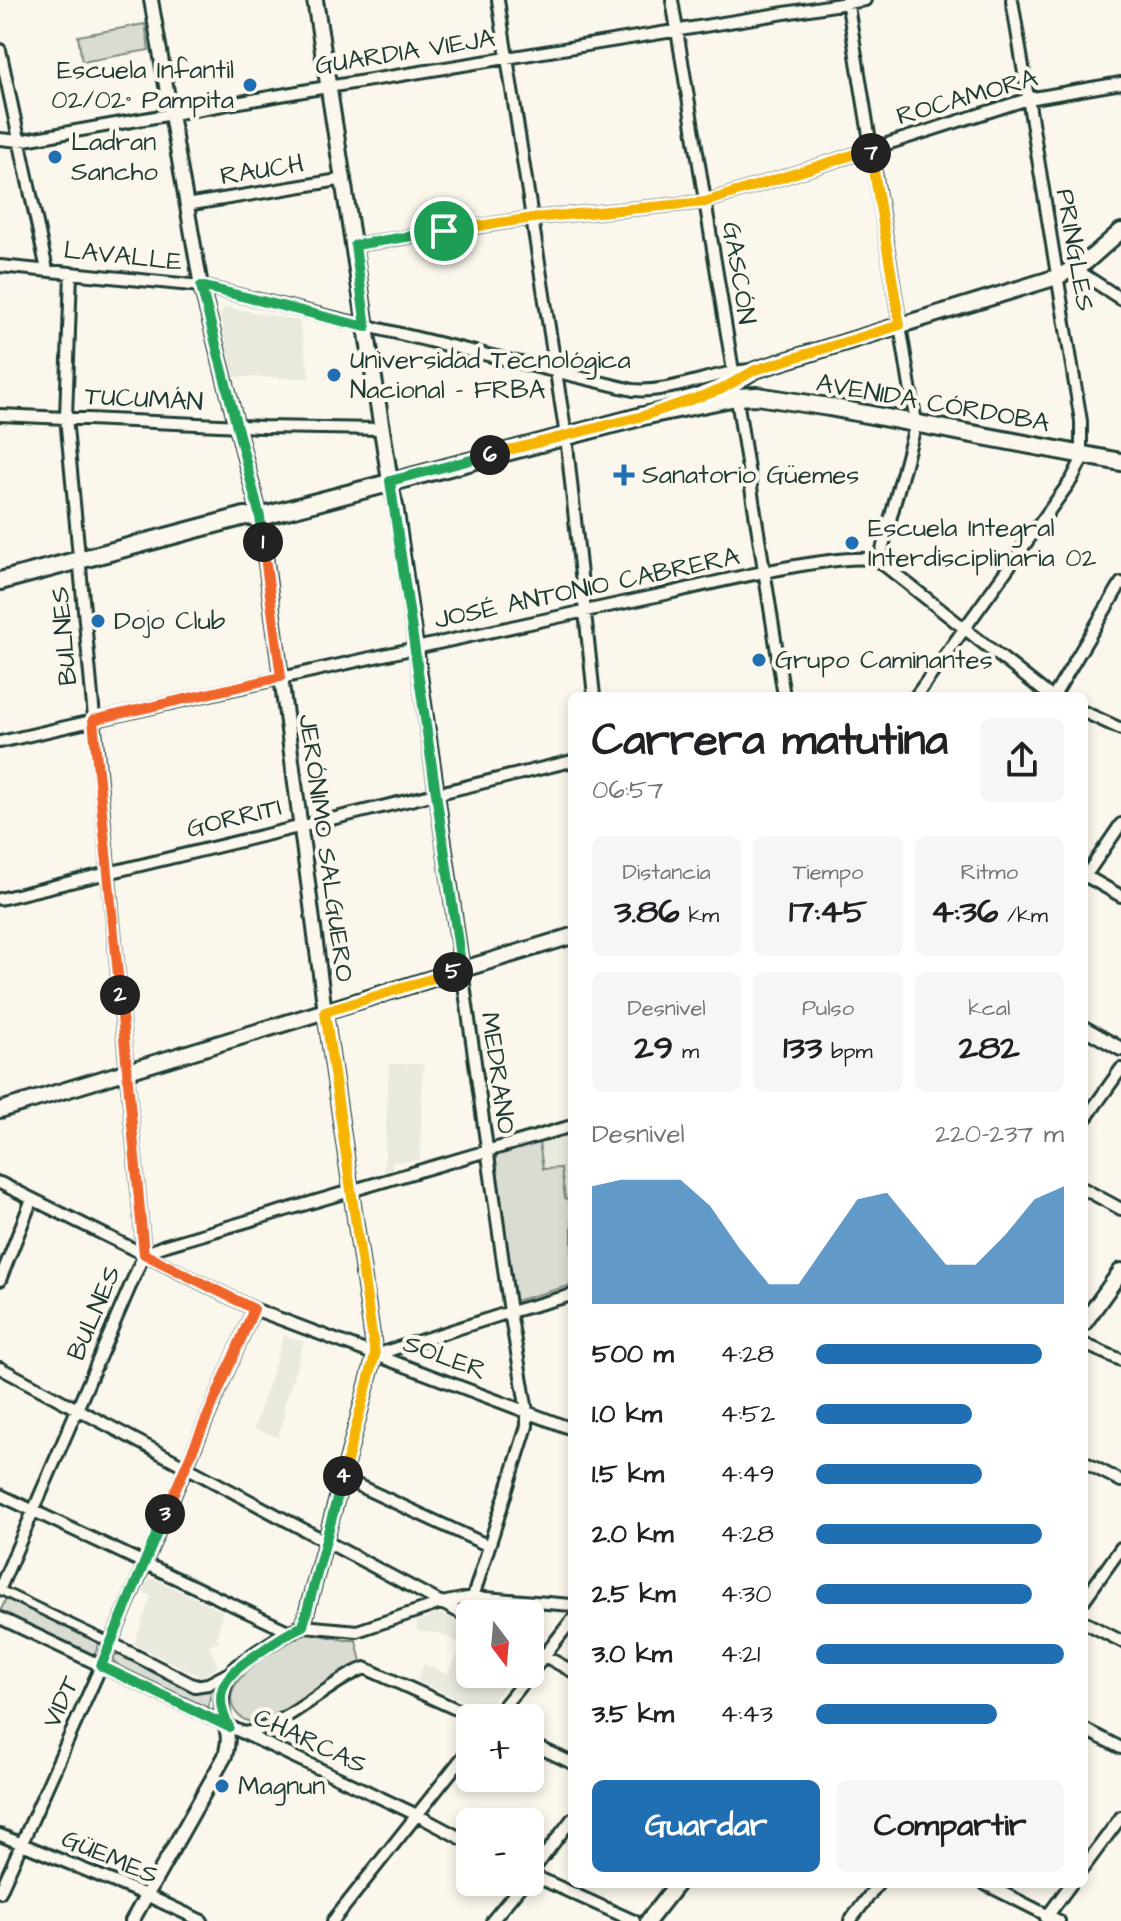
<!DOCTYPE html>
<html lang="es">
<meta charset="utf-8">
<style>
body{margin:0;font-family:"Architects Daughter",sans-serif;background:#f6f6f6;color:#202124;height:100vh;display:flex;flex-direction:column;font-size:30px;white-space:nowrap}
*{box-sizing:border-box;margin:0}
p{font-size:26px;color:#757577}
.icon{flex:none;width:44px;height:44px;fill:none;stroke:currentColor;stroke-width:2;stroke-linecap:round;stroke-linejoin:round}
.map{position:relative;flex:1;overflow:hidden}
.details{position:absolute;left:568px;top:692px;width:520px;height:1196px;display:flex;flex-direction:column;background:#fff;border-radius:12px;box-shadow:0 4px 12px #0003}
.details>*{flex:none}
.needle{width:52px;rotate:164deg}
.controls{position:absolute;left:456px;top:1600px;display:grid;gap:16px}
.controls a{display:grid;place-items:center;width:88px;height:88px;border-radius:12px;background:#fff;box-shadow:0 4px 12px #0003;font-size:40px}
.pin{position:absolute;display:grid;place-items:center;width:68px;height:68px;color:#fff;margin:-34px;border:4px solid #fff;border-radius:50%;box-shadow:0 2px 8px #0007}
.km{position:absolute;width:40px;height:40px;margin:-20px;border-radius:50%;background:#222;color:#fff;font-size:22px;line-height:40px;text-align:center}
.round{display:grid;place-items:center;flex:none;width:84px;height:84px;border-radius:12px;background:#f6f6f6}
.head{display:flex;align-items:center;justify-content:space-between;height:136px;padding:0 24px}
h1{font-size:44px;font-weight:800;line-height:60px}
.figures{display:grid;grid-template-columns:repeat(3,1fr);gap:12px;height:136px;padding:8px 24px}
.figures div{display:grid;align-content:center;border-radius:12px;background:#f6f6f6;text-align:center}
.figures b{font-size:34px;font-weight:800}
.figures small{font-size:22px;font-weight:400}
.figures p{font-size:22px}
.chart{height:224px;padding:16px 24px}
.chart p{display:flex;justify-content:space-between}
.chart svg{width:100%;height:144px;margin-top:8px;fill:#1f6fb2;opacity:.7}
.button{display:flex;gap:16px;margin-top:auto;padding:16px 24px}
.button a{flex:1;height:92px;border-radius:12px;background:#1f6fb2;color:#fff;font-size:32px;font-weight:800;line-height:92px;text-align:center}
.button a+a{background:#f6f6f6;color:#202124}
ul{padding:0 24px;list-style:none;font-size:26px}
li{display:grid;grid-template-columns:128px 96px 1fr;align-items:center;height:60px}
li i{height:20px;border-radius:10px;background:#1f6fb2}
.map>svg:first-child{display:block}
</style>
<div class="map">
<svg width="1121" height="1921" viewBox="0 0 1121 1921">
<rect width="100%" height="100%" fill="#fbf7ec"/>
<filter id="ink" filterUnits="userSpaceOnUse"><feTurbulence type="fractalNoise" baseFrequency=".0125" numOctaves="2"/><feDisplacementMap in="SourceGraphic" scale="16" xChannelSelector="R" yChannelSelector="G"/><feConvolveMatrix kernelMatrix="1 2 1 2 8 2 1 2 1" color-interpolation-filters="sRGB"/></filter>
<g filter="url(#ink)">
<path fill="#eae9de" d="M225 307 299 321 310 378 233 377 220 315Z
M389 1064H423L420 1160 393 1162 392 1169 384 1171Z
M572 1132V1203L543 1170 539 1142Z
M284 1335 304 1342 283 1410 286 1411 278 1437 254 1429Z
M154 1579 222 1611 217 1636 219 1641 209 1645 218 1667 204 1676H199L134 1644 151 1596 143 1592 148 1580Z
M441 1613 470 1629V1674H514L487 1708 480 1709 417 1680 424 1664 447 1674 463 1645 439 1633 417 1631V1621Z"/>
<path fill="#dbdcd1" stroke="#7d8c82" stroke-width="2" d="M145 24 149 50 82 62 78 36Z
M539 1142 543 1169 561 1168 565 1198 572 1203V1285L515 1301 495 1155Z
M7 1596 100 1641 94 1657 0 1612Z
M305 1632 345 1640H356L361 1662 269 1720C258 1723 248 1724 239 1716 208 1685 276 1649 296 1635Z
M122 1655 194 1692 212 1688 208 1707 210 1709 117 1665 113 1661 114 1656Z"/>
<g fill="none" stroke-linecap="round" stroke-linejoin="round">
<defs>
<path id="pedestrian" d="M0 1590 111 1643"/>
<path id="minor" d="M498 0 566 436 594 696
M672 0 734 377
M847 0 916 423 879 561
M0 50 47 270
M0 139 19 141 309 90 865 0
M186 205 345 179
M355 245 533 218 705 202 1028 99 1121 83
M0 266 201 286 633 390C672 394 714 371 754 370
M1075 269 1121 299
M736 393 784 696
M0 415 263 427 382 429
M916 696 1072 479 1081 461V421L1012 0
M1054 696 1121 583
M1084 712 1121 729
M0 742C221 691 443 641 665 594 704 585 849 549 879 561L1050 696
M1084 875 1121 896
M1084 878 1121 824
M0 899 572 761
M462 970 510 1312 527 1411V1426L467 1616
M1084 1121 1121 1069
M0 1183 254 1309 572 1429
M1084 1189 1121 1209
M144 1254 163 1246 572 1126
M0 1280 32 1199
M1084 1344 1121 1360
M375 1355 510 1312 572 1295
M0 1368 470 1618
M1084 1462 1121 1481
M342 1478 489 1546
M0 1495 290 1632
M0 1588 144 1254 66 417 71 273
M1084 1600 1121 1548
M0 1618 417 1815 470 1843
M1084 1622 1121 1641
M303 1626 357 1631 441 1603 473 1597 572 1605
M111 1643 195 1686 208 1684 231 1672
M530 1648 572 1671
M530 1674 572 1620
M494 1718 530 1674
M1084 1729 1121 1748
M243 1733C285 1729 326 1683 365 1668L476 1718
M530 1743 572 1763
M0 1835 146 1895 202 1921
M1084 1867 1121 1817
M530 1874 634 1921
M530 1874 572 1819
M985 1884 1059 1921
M0 1892 101 1666 254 1309
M1046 1918 1071 1884
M333 1921 470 1748
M492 1921 524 1882
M850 1921 878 1884"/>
<path id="tertiary" d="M390 481 396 506 462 970
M1084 1028 1121 1049
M132 1921 225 1756C232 1731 224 1729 222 1707 221 1696 224 1679 233 1671 247 1657 284 1634 303 1626L375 1355 325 1012 260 517 201 286 151 0"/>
<path id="secondary" d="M315 0 390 481
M734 383 755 370 1057 277 1086 262 1121 231
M0 1110 572 936
M1084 1323 1121 1271
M648 1921 677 1884"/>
<path id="primary" d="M705 395 734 383
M0 581 245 516 260 517 643 416 736 397 757 396 829 407 1121 462"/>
</defs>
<use href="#pedestrian" stroke="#1f3d34" stroke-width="13"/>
<use href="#minor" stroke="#1f3d34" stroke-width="16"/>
<use href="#tertiary" stroke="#1f3d34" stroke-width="18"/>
<use href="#secondary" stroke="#1f3d34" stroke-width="20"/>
<use href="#primary" stroke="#1f3d34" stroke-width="22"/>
<use href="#pedestrian" stroke="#fbf7ec" stroke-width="7"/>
<use href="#minor" stroke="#fbf7ec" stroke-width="10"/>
<use href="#tertiary" stroke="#fbf7ec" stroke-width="12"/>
<use href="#secondary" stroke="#fbf7ec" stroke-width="14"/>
<use href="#primary" stroke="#fbf7ec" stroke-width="16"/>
</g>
</g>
<g fill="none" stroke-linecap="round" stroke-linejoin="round" filter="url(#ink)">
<defs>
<path id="split-1" d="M263 542 260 517 201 286 366 327 355 245 444 231"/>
<path id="split-2" d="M120 995 93 720 281 677 263 542"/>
<path id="split-3" d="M120 995 144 1254 254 1309 165 1514"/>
<path id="split-4" d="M165 1514 101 1666 229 1727C208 1687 231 1672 260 1652 274 1642 287 1633 303 1626L343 1476"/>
<path id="split-5" d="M343 1476 375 1355 325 1012 453 972"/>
<path id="split-6" d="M453 972 462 970 390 481 490 455"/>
<path id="split-7" d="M490 455 643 416 720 390 755 370 900 325 871 153"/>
<path id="split-8" d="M444 231 533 218 705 202 871 149V153"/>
</defs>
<use href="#split-1" stroke="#fff" stroke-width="16"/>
<use href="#split-2" stroke="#fff" stroke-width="16"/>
<use href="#split-3" stroke="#fff" stroke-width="16"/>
<use href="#split-4" stroke="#fff" stroke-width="16"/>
<use href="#split-5" stroke="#fff" stroke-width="16"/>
<use href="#split-6" stroke="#fff" stroke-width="16"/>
<use href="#split-7" stroke="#fff" stroke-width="16"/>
<use href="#split-8" stroke="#fff" stroke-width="16"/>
<use href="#split-1" stroke="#22a559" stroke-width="10"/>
<use href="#split-2" stroke="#f0652b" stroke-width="10"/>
<use href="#split-3" stroke="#f0652b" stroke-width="10"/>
<use href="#split-4" stroke="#22a559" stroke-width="10"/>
<use href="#split-5" stroke="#f5b400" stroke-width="10"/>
<use href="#split-6" stroke="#22a559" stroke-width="10"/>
<use href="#split-7" stroke="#f5b400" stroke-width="10"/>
<use href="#split-8" stroke="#f5b400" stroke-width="10"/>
</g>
<g fill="#1f6fb2" stroke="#fbf7ec" stroke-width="3">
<circle cx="250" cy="85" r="8"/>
<circle cx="55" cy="157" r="8"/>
<circle cx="334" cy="375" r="8"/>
<path d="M620 463h8v8h8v8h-8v8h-8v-8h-8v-8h8z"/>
<circle cx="852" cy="543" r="8"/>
<circle cx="98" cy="621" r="8"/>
<circle cx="759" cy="660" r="8"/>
<circle cx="222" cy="1786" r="8"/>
</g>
<g text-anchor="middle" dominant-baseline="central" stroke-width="8" stroke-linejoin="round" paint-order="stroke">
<g font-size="26" fill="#1f3d34" stroke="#fbf7ec">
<text transform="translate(405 52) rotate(-9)">GUARDIA VIEJA</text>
<text transform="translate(967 97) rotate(-16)">ROCAMORA</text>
<text transform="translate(262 170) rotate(-9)">RAUCH</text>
<text transform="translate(1075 250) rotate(80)">PRINGLES</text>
<text transform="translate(123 256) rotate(6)">LAVALLE</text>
<text transform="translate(739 273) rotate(81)">GASCÓN</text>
<text transform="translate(144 399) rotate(3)">TUCUMÁN</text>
<text transform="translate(933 403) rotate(10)">AVENIDA CÓRDOBA</text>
<text transform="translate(587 588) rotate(-12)">JOSÉ ANTONIO CABRERA</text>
<text transform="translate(64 636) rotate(-95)">BULNES</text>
<text transform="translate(234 818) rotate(-14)">GORRITI</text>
<text transform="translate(326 848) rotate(82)">JERÓNIMO SALGUERO</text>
<text transform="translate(498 1073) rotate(82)">MEDRANO</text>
<text transform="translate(94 1313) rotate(-67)">BULNES</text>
<text transform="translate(445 1357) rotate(20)">SOLER</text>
<text transform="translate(61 1702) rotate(-66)">VIDT</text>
<text transform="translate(310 1741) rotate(25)">CHARCAS</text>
<text transform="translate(110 1857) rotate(23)">GÜEMES</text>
</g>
<g font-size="26" fill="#1f3d34" stroke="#fbf7ec" text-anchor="start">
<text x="234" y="70" text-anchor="end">Escuela Infantil<tspan x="234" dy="30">02/02° Pampita</tspan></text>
<text x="71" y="142">Ladran<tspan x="71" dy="30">Sancho</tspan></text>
<text x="350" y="360">Universidad Tecnológica<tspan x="350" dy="30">Nacional - FRBA</tspan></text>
<text x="642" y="475">Sanatorio Güemes</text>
<text x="868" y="528">Escuela Integral<tspan x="868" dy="30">Interdisciplinaria 02</tspan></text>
<text x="114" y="621">Dojo Club</text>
<text x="775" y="660">Grupo Caminantes</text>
<text x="238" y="1786">Magnun</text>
</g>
</g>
</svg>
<div class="controls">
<a><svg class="needle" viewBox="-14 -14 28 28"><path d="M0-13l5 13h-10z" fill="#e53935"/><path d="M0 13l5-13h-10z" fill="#757577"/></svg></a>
<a>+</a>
<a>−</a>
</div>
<div class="pin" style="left:444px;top:231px;background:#1e9e55"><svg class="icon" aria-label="arrive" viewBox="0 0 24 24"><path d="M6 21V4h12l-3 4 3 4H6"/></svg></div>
<b class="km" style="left:263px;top:542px">1</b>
<b class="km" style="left:120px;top:995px">2</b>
<b class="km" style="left:165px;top:1514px">3</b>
<b class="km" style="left:343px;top:1476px">4</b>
<b class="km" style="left:453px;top:972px">5</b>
<b class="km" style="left:490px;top:455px">6</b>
<b class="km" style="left:871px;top:153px">7</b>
<section class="details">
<div class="head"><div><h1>Carrera matutina</h1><p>06:57</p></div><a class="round"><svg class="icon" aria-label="share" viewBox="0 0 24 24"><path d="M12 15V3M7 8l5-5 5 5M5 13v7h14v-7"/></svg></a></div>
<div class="figures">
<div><p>Distancia</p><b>3.86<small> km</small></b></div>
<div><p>Tiempo</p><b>17:45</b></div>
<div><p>Ritmo</p><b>4:36<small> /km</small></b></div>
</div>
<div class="figures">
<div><p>Desnivel</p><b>29<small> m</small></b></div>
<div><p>Pulso</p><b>133<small> bpm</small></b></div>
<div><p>kcal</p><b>282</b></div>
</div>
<div class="chart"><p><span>Desnivel</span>220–237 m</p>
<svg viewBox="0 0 160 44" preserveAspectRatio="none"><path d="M0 44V8L10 6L20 6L30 6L40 14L50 27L60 38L70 38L80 25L90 12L100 10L110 21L120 32L130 32L140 23L150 12L160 8V44z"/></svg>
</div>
<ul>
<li><b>500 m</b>4:28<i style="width:91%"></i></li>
<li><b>1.0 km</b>4:52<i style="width:63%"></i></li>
<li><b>1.5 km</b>4:49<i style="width:67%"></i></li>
<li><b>2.0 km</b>4:28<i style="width:91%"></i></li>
<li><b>2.5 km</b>4:30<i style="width:87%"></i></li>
<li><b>3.0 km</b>4:21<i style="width:100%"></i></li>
<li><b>3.5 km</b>4:43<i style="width:73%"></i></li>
</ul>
<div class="button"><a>Guardar</a><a>Compartir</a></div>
</section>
</div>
